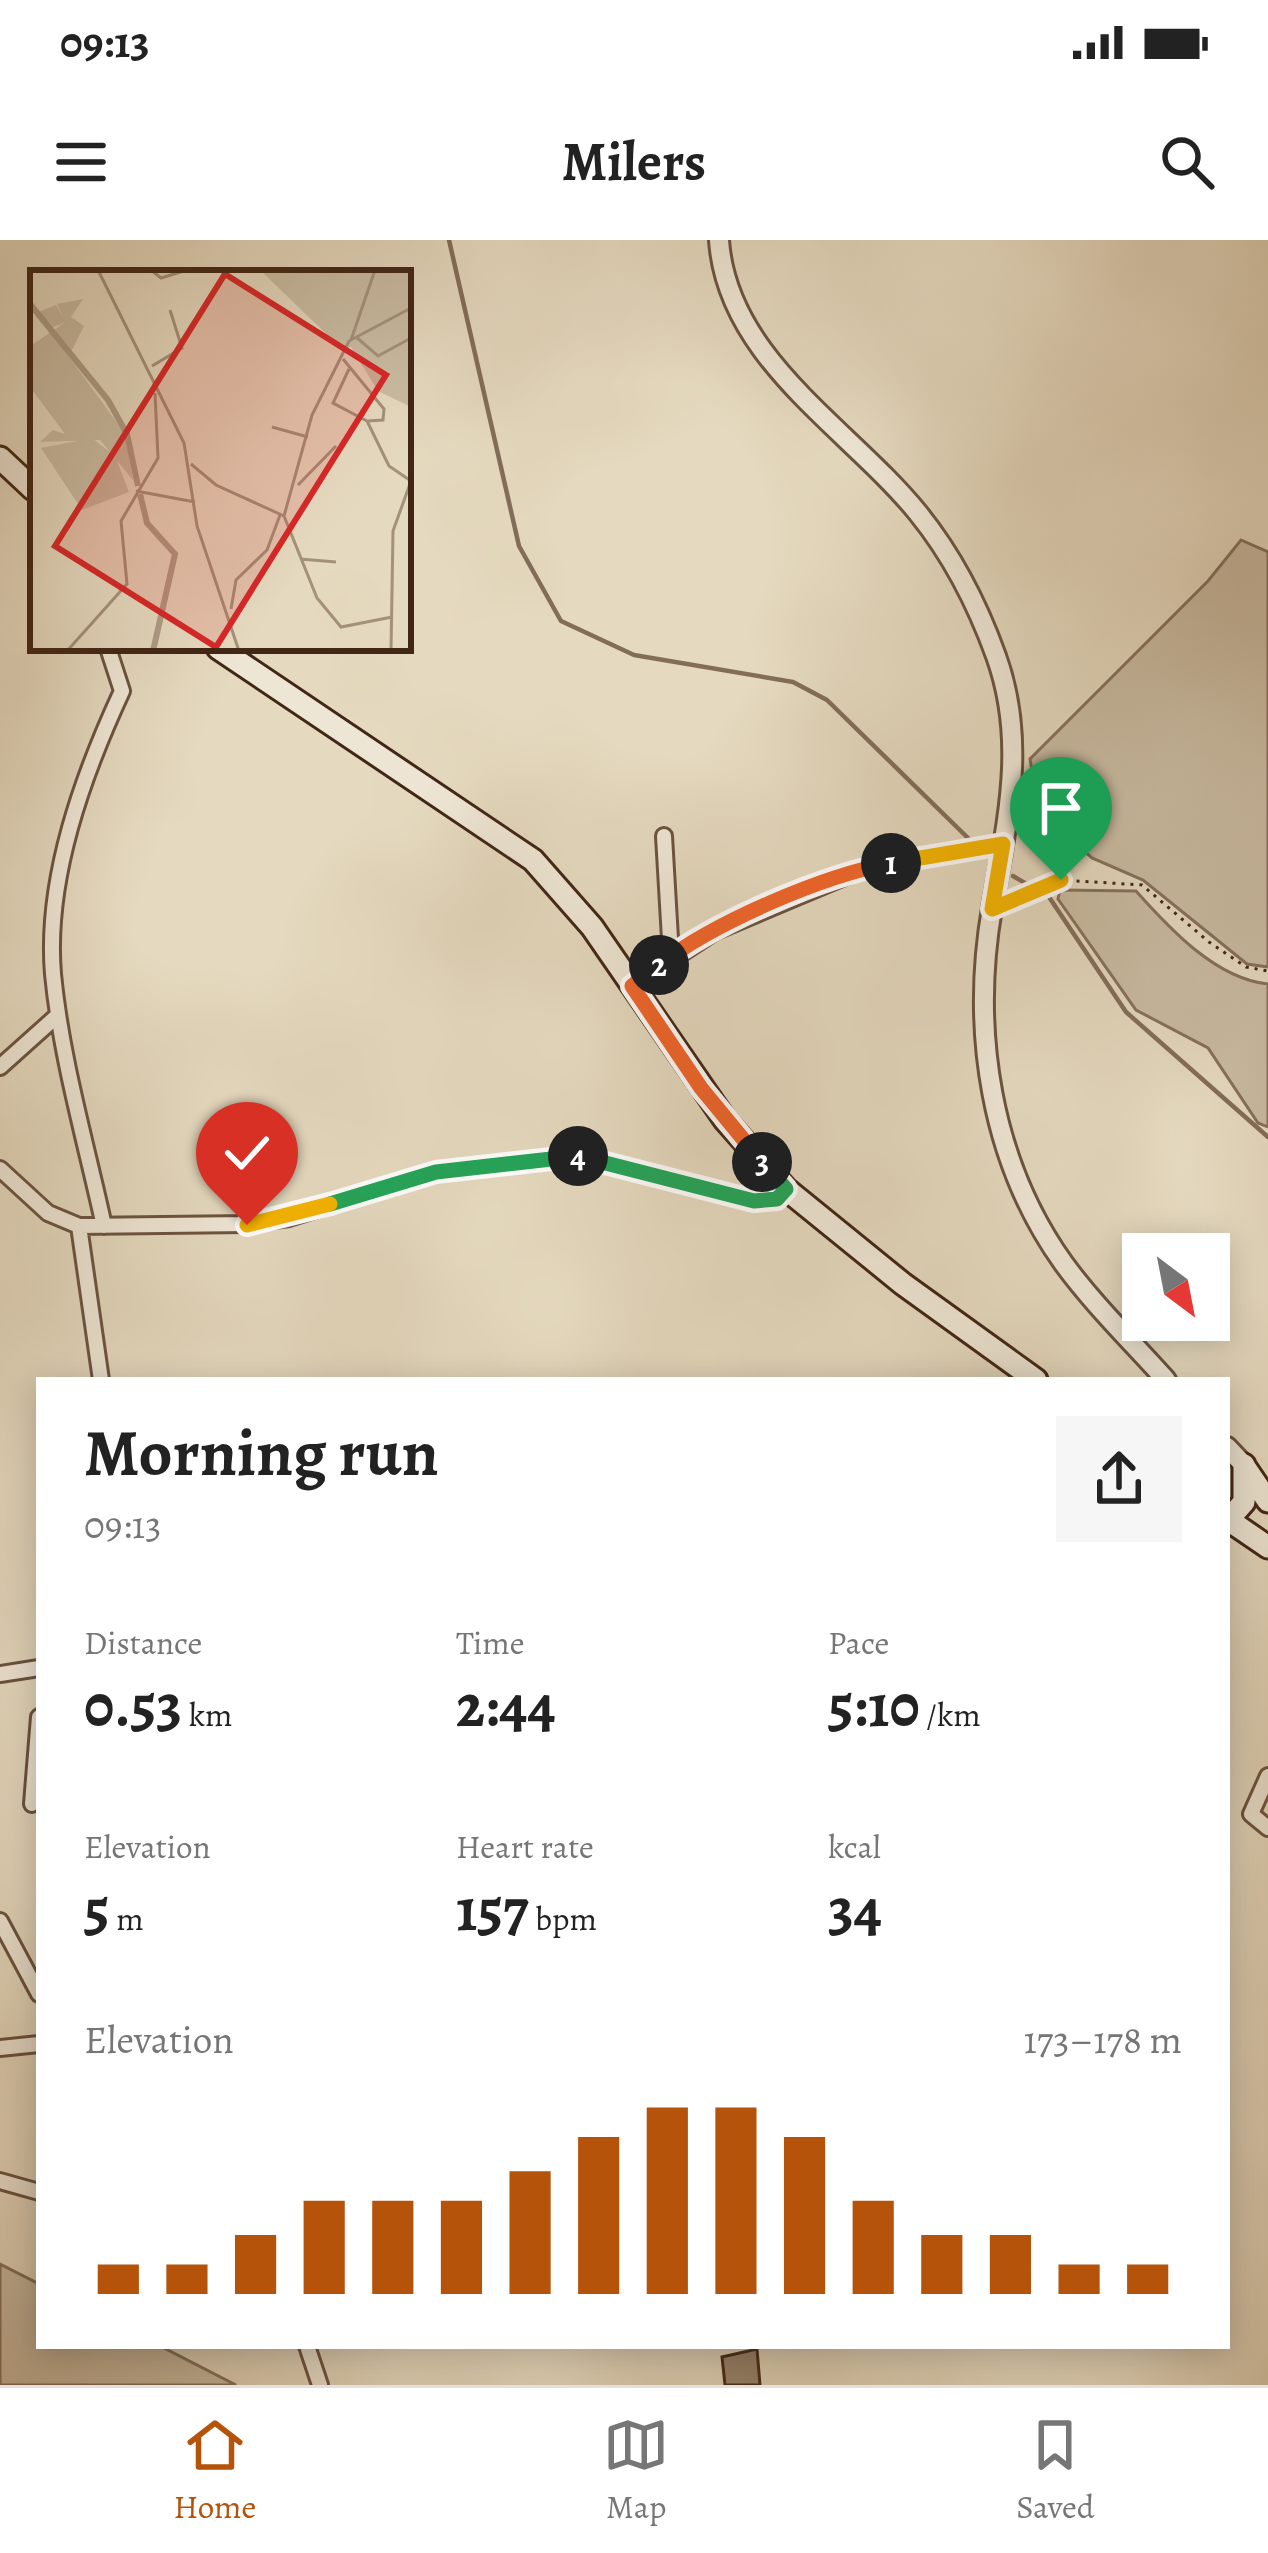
<!DOCTYPE html>
<meta charset="utf-8">
<style>
body{margin:0;font-family:Alegreya,serif;background:#f6f6f6;color:#222;height:100vh;display:flex;flex-direction:column;font-size:45px;white-space:nowrap}
*{box-sizing:border-box;margin:0}
p{font-size:39px;color:#767676}
.icon{flex:none;width:66px;height:66px;fill:none;stroke:currentColor;stroke-width:2;stroke-linecap:round;stroke-linejoin:round}
.map{position:relative;flex:1;overflow:hidden}
.details{position:absolute;left:36px;top:1137px;width:1194px;height:972px;display:flex;flex-direction:column;background:#fff;border-radius:0px;box-shadow:0 6px 30px #0003}
.details>*{flex:none}
.needle{width:78px;rotate:148deg}
.tools{position:absolute;left:1122px;top:993px;display:grid;gap:24px}
.tools a{display:grid;place-items:center;width:108px;height:108px;border-radius:0px;background:#fff;box-shadow:0 6px 30px #0003;font-size:60px}
.pin{position:absolute;display:grid;place-items:center;width:102px;height:102px;color:#fff;margin:-123px -51px;border-radius:50% 50% 50% 0;rotate:-45deg;box-shadow:0 0 12px #0007}
.pin .icon{rotate:45deg}
.km{position:absolute;width:60px;height:60px;margin:-30px;border-radius:50%;background:#222;color:#fff;font-size:33px;line-height:60px;text-align:center}
.round{display:grid;place-items:center;flex:none;width:126px;height:126px;border-radius:0px;background:#f6f6f6}
.summary{display:flex;align-items:center;justify-content:space-between;height:204px;padding:0 48px}
h1{font-size:66px;font-weight:600;line-height:90px}
.metrics{display:grid;grid-template-columns:repeat(3,1fr);gap:18px;height:204px;padding:12px 48px}
.metrics div{display:grid;align-content:center}
.metrics b{font-size:60px;font-weight:600}
.metrics small{font-size:33px;font-weight:400}
.metrics p{font-size:33px}
.chart{height:336px;padding:24px 48px}
.chart p{display:flex;justify-content:space-between}
.chart svg{width:100%;height:216px;margin-top:12px;stroke:#b45309;stroke-width:6}
.status{display:flex;justify-content:space-between;align-items:center;height:84px;padding:0 60px;background:#fff;direction:ltr}
.status svg{height:33px;fill:currentColor}
header{display:flex;justify-content:space-between;align-items:center;height:156px;padding:0 48px;background:#fff;font-size:54px;font-weight:600}
.tabs{display:flex;justify-content:space-around;align-items:center;height:168px;border-top:3px solid #e0e0e0;background:#fff;font-size:33px;color:#767676}
.tabs a{display:grid;justify-items:center;gap:6px}
.tabs .selected{color:#b45309}
.map>svg:first-child{display:block}
</style>
<div class="status"><b>09:13</b><svg viewBox="0 0 49 12"><path d="M0 12V9h3v3zM5 12V6h3v6zM10 12V3h3v9zM15 12V0h3v12zM26 1h20v11H26zM47 4h2v5h-2z"/></svg></div>
<header><svg class="icon" aria-label="menu" viewBox="0 0 24 24"><path d="M4 6h16M4 12h16M4 18h16"/></svg>Milers<svg class="icon" aria-label="search" viewBox="0 0 24 24"><circle cx="10" cy="10" r="6"/><path d="M15 15l6 6"/></svg></header>
<div class="map">
<svg width="1268" height="2145" viewBox="0 0 1268 2145">
<rect width="100%" height="100%" fill="#e5d9bf"/>
<filter id="stains"><feTurbulence type="fractalNoise" baseFrequency=".00167" numOctaves="4"/><feColorMatrix values="0 0 0 0 .2 0 0 0 0 .09 0 0 0 0 .02 0 0 0 .5 -.17"/></filter>
<radialGradient id="worn" r=".72"><stop offset=".6" stop-color="#630" stop-opacity="0"/><stop offset="1" stop-color="#630" stop-opacity=".3"/></radialGradient>
<path fill="#c9bba2" stroke="#86705c" stroke-width="3" d="M1241 300 1268 312V727L1247 724 1143 640 1092 618 1039 572 1030 519 1208 341Z
M1060 650 1136 651C1169 688 1216 739 1268 744V887L1258 883 1208 808 1136 770 1058 659Z
M0 2024 39 2044V2106H160L236 2145H0Z"/>
<g fill="none" stroke-linecap="round" stroke-linejoin="round">
<path stroke="#836d59" stroke-width="4.5" d="M449 0 519 306 561 381 634 415 793 442 827 460 969 599
M1013 636 1049 657 1126 772 1268 897"/>
</g>
<path fill="#97836e" stroke="#422616" stroke-width="3" d="M757 2109 760 2145H725L722 2117Z"/>
<g fill="none" stroke-linecap="round" stroke-linejoin="round">
<defs>
<path id="minor" d="M664 596 671 716
M632 746 716 691 868 627 1003 604
M0 827 58 775
M0 929 48 973 79 986 247 984 289 978 436 932 573 915 753 961 777 959 786 949
M79 986 101 1140
M104 986C86 903 61 818 53 734 45 639 83 535 122 451L108 408
M0 1434 39 1428
M1268 1536 1251 1574 1268 1588
M32 1564 39 1477
M0 1681 39 1754
M0 1808 39 1804
M0 1941 39 1952
M307 2106 320 2145"/>
<path id="tertiary" d="M719 0C727 119 849 188 918 273 952 315 978 366 996 416 1027 502 1007 581 992 668 971 790 990 921 1064 1024 1094 1065 1132 1102 1166 1140
M1227 1207 1244 1225"/>
<path id="secondary" d="M0 218 33 249
M218 408 533 620 592 687 725 880 786 949 903 1044 1036 1140
M1244 1226 1268 1261
M1227 1279 1268 1307
M1228 1280 1244 1262V1225"/>
</defs>
<use href="#minor" stroke="#6b5340" stroke-width="20"/>
<use href="#tertiary" stroke="#6b5340" stroke-width="24"/>
<use href="#secondary" stroke="#422616" stroke-width="27"/>
<path stroke="#422616" stroke-width="3" stroke-dasharray="3 6" stroke-linecap="butt" d="M1009 662 1061 640 1142 645 1209 702 1246 727 1268 731"/>
<use href="#minor" stroke="#eee6d5" stroke-width="14"/>
<use href="#tertiary" stroke="#eee6d5" stroke-width="18"/>
<use href="#secondary" stroke="#eee6d5" stroke-width="21"/>
</g>
<g fill="none" stroke-linecap="round" stroke-linejoin="round">
<defs>
<path id="split-1" d="M891 623 1003 604 992 669 1061 640"/>
<path id="split-2" d="M659 725C715 682 822 636 891 623"/>
<path id="split-3" d="M659 725 632 746 701 848 762 922"/>
<path id="split-4" d="M578 916 754 961 777 959 786 949 762 922"/>
<path id="split-5" d="M330 964 436 932 578 916"/>
<path id="split-6" d="M247 985 330 964"/>
</defs>
<use href="#split-1" stroke="#fff" stroke-width="24"/>
<use href="#split-2" stroke="#fff" stroke-width="24"/>
<use href="#split-3" stroke="#fff" stroke-width="24"/>
<use href="#split-4" stroke="#fff" stroke-width="24"/>
<use href="#split-5" stroke="#fff" stroke-width="24"/>
<use href="#split-6" stroke="#fff" stroke-width="24"/>
<use href="#split-1" stroke="#f5b400" stroke-width="15"/>
<use href="#split-2" stroke="#f0652b" stroke-width="15"/>
<use href="#split-3" stroke="#f0652b" stroke-width="15"/>
<use href="#split-4" stroke="#22a559" stroke-width="15"/>
<use href="#split-5" stroke="#22a559" stroke-width="15"/>
<use href="#split-6" stroke="#f5b400" stroke-width="15"/>
</g>
<g transform="translate(30 30)">
<rect width="381" height="381" fill="#e5d9bf"/>
<path d="M381 0V137L348 121 321 77 312 79 231 1ZM53 29 41 47 54 56 40 84 23 61 34 53 20 58 8 42 26 35 34 48 27 34ZM21 62 96 165 103 210 70 170 10 172 23 160 35 164 0 117V76ZM62 168 85 186 99 222 52 240 11 178Z" fill="#c9bba2"/>
<path fill="none" stroke="#ae9c86" stroke-width="6" d="M0 34 78 130 97 164 108 216M110 224 117 253 145 284 123 381"/>
<path fill="none" stroke="#a4917b" stroke-width="3" d="M68 0 154 173 167 256 209 381M121 0 131 8 157 0M326 67 348 86 381 68M321 70 345 0M313 89 354 139 353 150 337 151 303 133 319 99M122 96 152 78 140 40M337 151 359 196 381 211M242 157 278 167M161 194 186 215 254 246 287 328 311 357 362 347M268 215 306 176M106 221 165 232M254 246 282 145 319 71 381 38M270 289 306 292M201 339 206 310 237 280 250 245M37 381 97 314 91 251 128 188 125 123M361 381 363 261 381 211"/>
<path fill="#d62828" fill-opacity="0.15" stroke="#d62828" stroke-width="6" d="M195 4 356 105 186 377 25 276Z"/>
<rect width="381" height="381" fill="none" stroke="#422616" stroke-width="6"/>
</g>
<rect width="100%" height="100%" filter="url(#stains)"/>
<rect width="100%" height="100%" fill="url(#worn)"/>
</svg>
<div class="tools">
<a><svg class="needle" viewBox="-14 -14 28 28"><path d="M0-13l5 13h-10z" fill="#e53935"/><path d="M0 13l5-13h-10z" fill="#767676"/></svg></a>
</div>
<div class="pin" style="left:1061px;top:640px;background:#1e9e55"><svg class="icon" aria-label="arrive" viewBox="0 0 24 24"><path d="M6 21V4h12l-3 4 3 4H6"/></svg></div>
<div class="pin" style="left:247px;top:985px;background:#d93025"><svg class="icon" aria-label="check" viewBox="0 0 24 24"><path d="M5 12l5 5 9-10"/></svg></div>
<b class="km" style="left:891px;top:623px">1</b>
<b class="km" style="left:659px;top:725px">2</b>
<b class="km" style="left:762px;top:922px">3</b>
<b class="km" style="left:578px;top:916px">4</b>
<section class="details">
<div class="summary"><div><h1>Morning run</h1><p>09:13</p></div><a class="round"><svg class="icon" aria-label="share" viewBox="0 0 24 24"><path d="M12 15V3M7 8l5-5 5 5M5 13v7h14v-7"/></svg></a></div>
<div class="metrics">
<div><p>Distance</p><b>0.53<small> km</small></b></div>
<div><p>Time</p><b>2:44</b></div>
<div><p>Pace</p><b>5:10<small> /km</small></b></div>
</div>
<div class="metrics">
<div><p>Elevation</p><b>5<small> m</small></b></div>
<div><p>Heart rate</p><b>157<small> bpm</small></b></div>
<div><p>kcal</p><b>34</b></div>
</div>
<div class="chart"><p><span>Elevation</span>173–178 m</p>
<svg viewBox="0 0 160 44" preserveAspectRatio="none"><path d="M5 44V38M15 44V38M25 44V32M35 44V25M45 44V25M55 44V25M65 44V19M75 44V12M85 44V6M95 44V6M105 44V12M115 44V25M125 44V32M135 44V32M145 44V38M155 44V38"/></svg>
</div>
</section>
</div>
<nav class="tabs">
<a class="selected"><svg class="icon" aria-label="home" viewBox="0 0 24 24"><path d="M3 11l9-7 9 7M6 9v11h12V9"/></svg>Home</a>
<a><svg class="icon" aria-label="map" viewBox="0 0 24 24"><path d="M3 6l6-2 6 2 6-2v14l-6 2-6-2-6 2zM9 4v14M15 6v14"/></svg>Map</a>
<a><svg class="icon" aria-label="saved" viewBox="0 0 24 24"><path d="M7 4h10v16l-5-4-5 4z"/></svg>Saved</a>
</nav>
